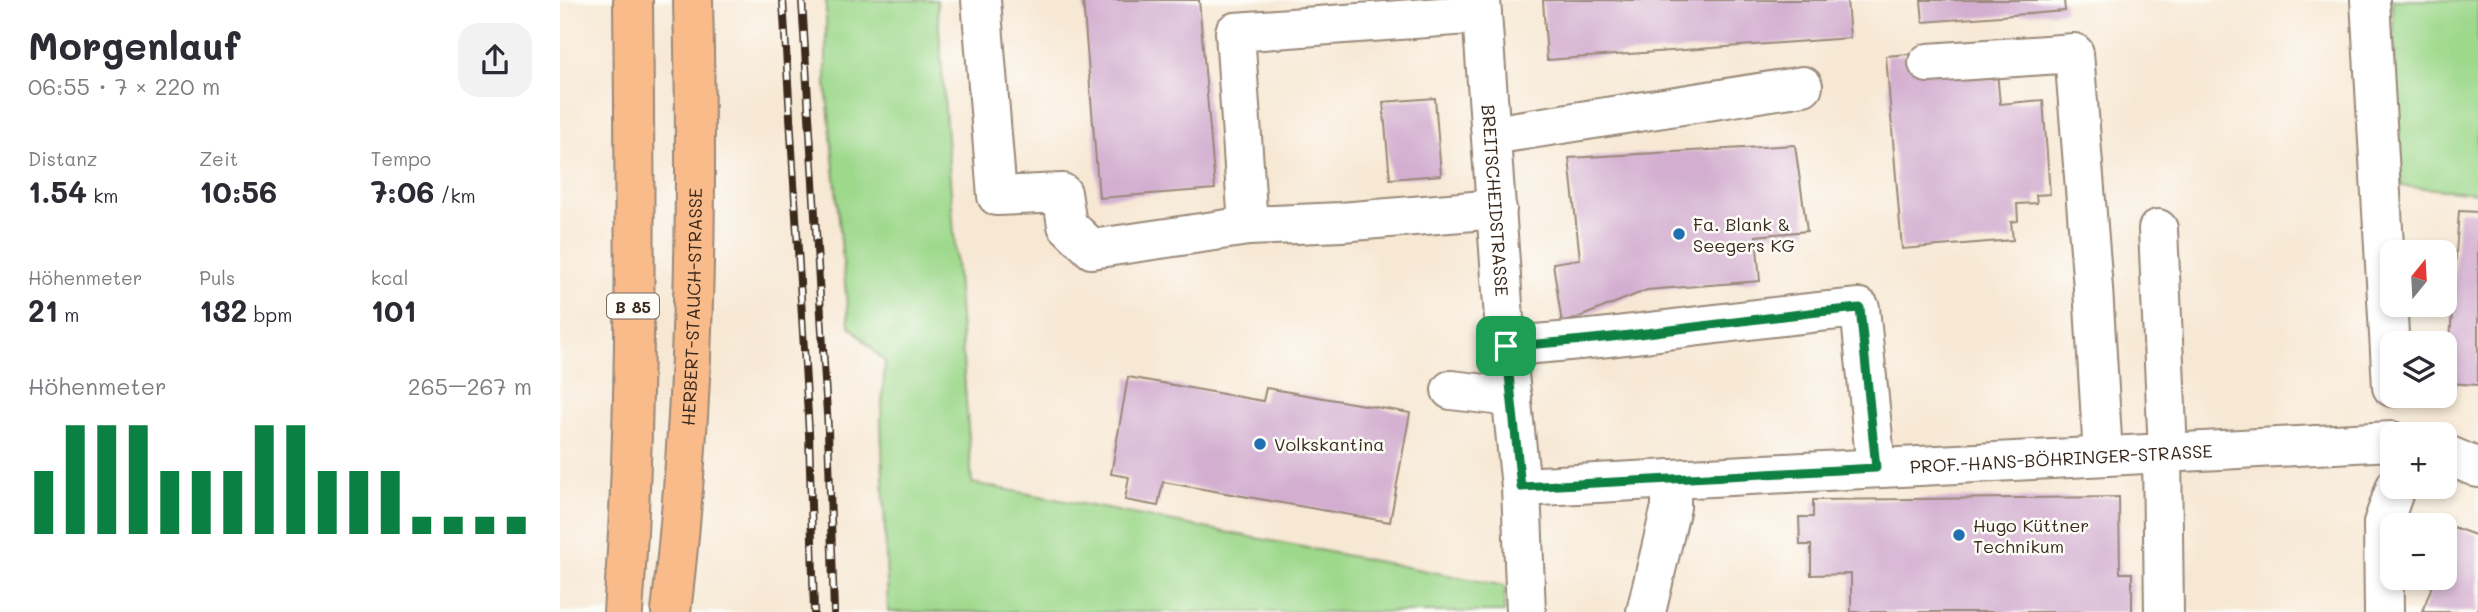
<!DOCTYPE html>
<html lang="de">
<meta charset="utf-8">
<style>
body{margin:0;font-family:Mali,sans-serif;background:#f2f2f3;color:#2b2b33;height:100vh;display:flex;flex-direction:column;font-size:26px;white-space:nowrap}
*{box-sizing:border-box;margin:0}
p{font-size:23px;color:#7c7c81}
.icon{flex:none;width:38px;height:38px;fill:none;stroke:currentColor;stroke-width:2;stroke-linecap:round;stroke-linejoin:round}
.map{position:relative;flex:1;overflow:hidden}
.drawer{display:flex;flex-direction:column;background:#fff;width:560px}
.drawer>*{flex:none}
.needle{width:46px;rotate:18deg}
.fabs{position:absolute;left:1820px;top:240px;display:grid;gap:14px}
.fabs a{display:grid;place-items:center;width:77px;height:77px;border-radius:14px;background:#fff;box-shadow:0 4px 10px #0003;font-size:35px}
.pin{position:absolute;display:grid;place-items:center;width:60px;height:60px;color:#fff;margin:-30px;border-radius:14px;box-shadow:0 4px 10px #0006}
.round{display:grid;place-items:center;flex:none;width:74px;height:74px;border-radius:21px;background:#f2f2f3}
.overview{display:flex;align-items:center;justify-content:space-between;height:119px;padding:0 28px}
h1{font-size:38px;font-weight:700;line-height:52px}
.figures{display:grid;grid-template-columns:repeat(3,1fr);gap:10px;height:119px;padding:7px 28px}
.figures div{display:grid;align-content:center}
.figures b{font-size:30px;font-weight:700}
.figures small{font-size:19px;font-weight:400}
.figures p{font-size:19px}
.chart{height:196px;padding:14px 28px}
.chart p{display:flex;justify-content:space-between}
.chart svg{width:100%;height:126px;margin-top:7px;stroke:#0b8043;stroke-width:6}
main{display:flex;flex:1;min-height:0}
.map>svg:first-child{display:block}
</style>
<main>
<section class="drawer">
<div class="overview"><div><h1>Morgenlauf</h1><p>06:55 · 7 × 220 m</p></div><a class="round"><svg class="icon" aria-label="share" viewBox="0 0 24 24"><path d="M12 15V3M7 8l5-5 5 5M5 13v7h14v-7"/></svg></a></div>
<div class="figures">
<div><p>Distanz</p><b>1.54<small> km</small></b></div>
<div><p>Zeit</p><b>10:56</b></div>
<div><p>Tempo</p><b>7:06<small> /km</small></b></div>
</div>
<div class="figures">
<div><p>Höhenmeter</p><b>21<small> m</small></b></div>
<div><p>Puls</p><b>132<small> bpm</small></b></div>
<div><p>kcal</p><b>101</b></div>
</div>
<div class="chart"><p><span>Höhenmeter</span>265–267 m</p>
<svg viewBox="0 0 160 44" preserveAspectRatio="none"><path d="M5 44V22M15 44V6M25 44V6M35 44V6M45 44V22M55 44V22M65 44V22M75 44V6M85 44V6M95 44V22M105 44V22M115 44V22M125 44V38M135 44V38M145 44V38M155 44V38"/></svg>
</div>
</section>
<div class="map">
<svg width="1918" height="612" viewBox="0 0 1918 612">
<rect width="100%" height="100%" fill="#fdfcf7"/>
<filter id="ink" filterUnits="userSpaceOnUse"><feTurbulence type="fractalNoise" baseFrequency=".0143" numOctaves="2"/><feDisplacementMap in="SourceGraphic" scale="14" xChannelSelector="R" yChannelSelector="G"/><feConvolveMatrix kernelMatrix="1 2 1 2 8 2 1 2 1" color-interpolation-filters="sRGB"/></filter>
<filter id="wash" filterUnits="userSpaceOnUse"><feTurbulence type="fractalNoise" baseFrequency=".00686" numOctaves="4" result="noise"/><feDisplacementMap in="SourceGraphic" scale="28" xChannelSelector="R" yChannelSelector="G"/><feGaussianBlur stdDeviation="1.57" result="paint"/><feColorMatrix in="noise" values="0 0 0 0 0 0 0 0 0 0 0 0 0 0 0 0 0 1.4 0 .05"/><feComposite in="paint" operator="in"/></filter>
<g filter="url(#wash)">
<rect width="100%" height="100%" fill="#f7e8d4"/>
<path fill="#9dd88b" stroke="#6c8154" stroke-width="2" d="M266 0H377L412 483 945 586 944 612H328L321 419 325 362 289 325 266 84Z
M1832 0H1918V193L1841 186Z"/>
<g id="blocks">
<path fill="#d3aed0" d="M523 0H639L655 189 539 198Z
M983 0H1287L1290 38 987 60Z
M1361 0H1504L1505 11 1363 22Z
M1361 53 1437 72 1440 104 1483 100 1490 194 1476 195 1477 203 1457 204 1458 221 1451 222 1453 240 1342 249 1326 56Z
M875 98 881 175 830 179 823 102Z
M1235 145 1247 231 1196 236 1200 281 1087 290 1002 324 993 263 1020 259 1009 158Z
M1899 211 1918 212V385L1887 383Z
M568 377 703 401 706 388 850 413 830 522 603 482 598 506 565 500 569 477 551 474Z
M1559 497 1560 573H1572V612H1291V574L1251 575V545H1240L1239 517H1253V500Z
M1893 527 1918 536V612H1862L1875 578H1885V549Z"/>
</g>
</g>
<g filter="url(#ink)">
<use href="#blocks" fill-opacity="0" stroke="#998979" stroke-width="2"/>
<g fill="none" stroke-linecap="round" stroke-linejoin="round">
<defs>
<g id="minor">
<path d="M421 0 437 196 502 193 507 225 532 249 688 226 781 222 937 209"/>
<path id="s1" d="M921 0 946 346 961 487 966 612"/>
<path d="M1810 0 1832 387"/>
<path d="M1368 63 1514 53 1533 288 1543 456"/>
<path d="M932 135 1243 86"/>
<path d="M688 226 675 32 922 14"/>
<path d="M1598 229 1608 452"/>
<path d="M946 346C1064 339 1182 318 1300 308L1316 468"/>
<path d="M891 390 952 397"/>
<path d="M1602 453 1604 612"/>
<path d="M1885 454 1918 468"/>
<path id="s2" d="M961 487 1832 441"/>
<path d="M1086 612 1111 507V479"/>
<path d="M1824 612 1823 523 1836 486"/>
</g>
<g id="major">
<path d="M63 612C78 409 75 204 73 0"/>
<path id="s3" d="M111 612C135 409 138 204 133 0"/>
</g>
</defs>
<use href="#minor" stroke="#998979" stroke-width="42"/>
<use href="#major" stroke="#998979" stroke-width="42"/>
<use href="#minor" stroke="#fff" stroke-width="38"/>
<use href="#major" stroke="#fabb8b" stroke-width="38"/>
<defs>
<path id="rail" d="M223 0 249 432 254 612
M242 0 268 430 274 612"/>
</defs>
<use href="#rail" stroke="#3b2a1e" stroke-width="8"/>
<use href="#rail" stroke="#fdfcf7" stroke-width="5" stroke-dasharray="16" stroke-linecap="butt"/>
</g>
</g>
<g fill="none" stroke-linecap="round" stroke-linejoin="round" filter="url(#ink)">
<defs>
<path id="route" d="M1300 308 1316 468 961 487 946 346C1064 340 1182 318 1300 308Z"/>
</defs>
<use href="#route" stroke="#fff" stroke-width="14"/>
<use href="#route" stroke="#0b8043" stroke-width="9"/>
</g>
<g fill="#1f6fb2" stroke="#fdfcf7" stroke-width="2.5">
<circle cx="1119" cy="234" r="7"/>
<circle cx="700" cy="444" r="7"/>
<circle cx="1399" cy="535" r="7"/>
</g>
<g text-anchor="middle" dominant-baseline="central" stroke-width="5" stroke-linejoin="round" paint-order="stroke">
<rect fill="#fdfcf7" stroke="#75695f" stroke-width="2" x="47" y="293.5" width="52" height="25" rx="5"/>
<g font-size="16" font-weight="bold" fill="#3b2a1e">
<text x="73" y="306">B 85</text>
</g>
<g font-size="18" fill="#3b2a1e" stroke="#fdfcf7">
<text stroke="none"><textPath href="#s1" startOffset="201">BREITSCHEIDSTRASSE</textPath></text>
<text stroke="none"><textPath href="#s3" startOffset="306">HERBERT-STAUCH-STRASSE</textPath></text>
<text stroke="none"><textPath href="#s2" startOffset="541">PROF.-HANS-BÖHRINGER-STRASSE</textPath></text>
</g>
<g font-size="18" fill="#3b2a1e" stroke="#fdfcf7" text-anchor="start">
<text x="1133" y="224">Fa. Blank &amp;<tspan x="1133" dy="21">Seegers KG</tspan></text>
<text x="714" y="444">Volkskantina</text>
<text x="1413" y="525">Hugo Küttner<tspan x="1413" dy="21">Technikum</tspan></text>
</g>
</g>
</svg>
<div class="fabs">
<a><svg class="needle" viewBox="-14 -14 28 28"><path d="M0-13l5 13h-10z" fill="#e53935"/><path d="M0 13l5-13h-10z" fill="#7c7c81"/></svg></a>
<a><svg class="icon" aria-label="layers" viewBox="0 0 24 24"><path d="M12 4l9 5-9 5-9-5zM3 14l9 5 9-5"/></svg></a>
<a>+</a>
<a>−</a>
</div>
<div class="pin" style="left:946px;top:346px;background:#1e9e55"><svg class="icon" aria-label="arrive" viewBox="0 0 24 24"><path d="M6 21V4h12l-3 4 3 4H6"/></svg></div>
</div>
</main>
